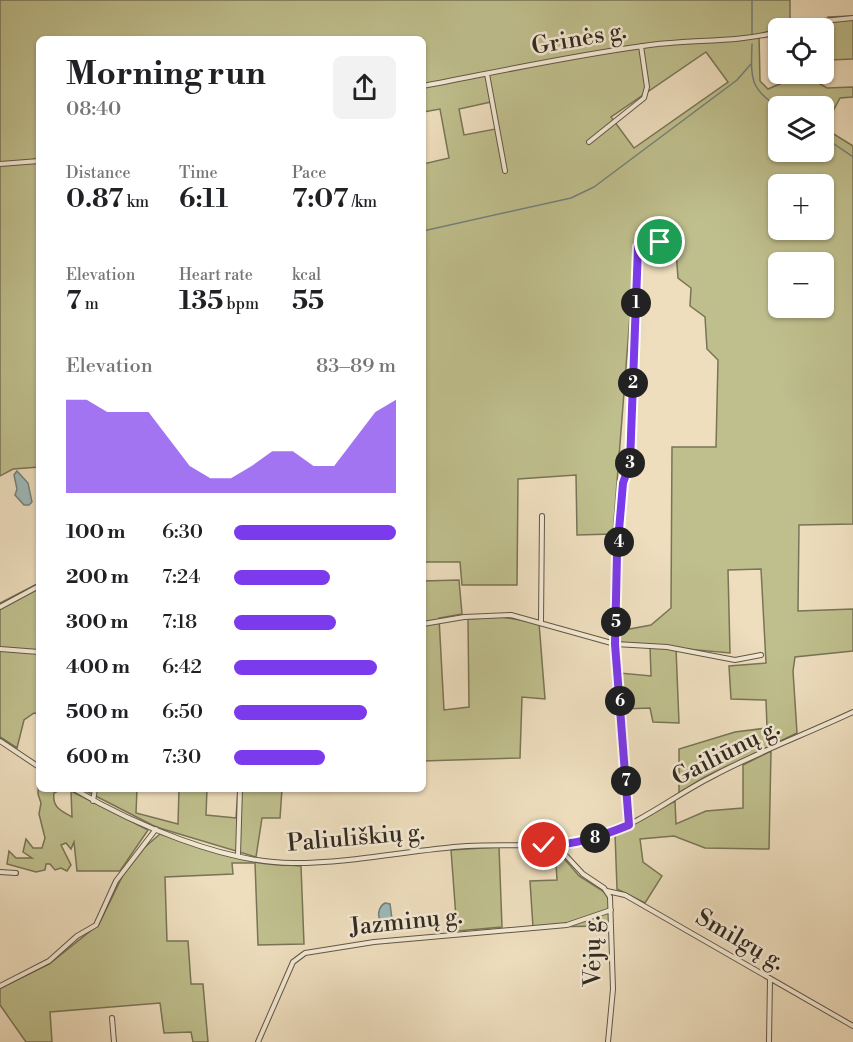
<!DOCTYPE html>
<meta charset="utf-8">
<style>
body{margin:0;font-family:"Libre Bodoni",serif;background:#f2f2f2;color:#202124;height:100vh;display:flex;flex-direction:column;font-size:22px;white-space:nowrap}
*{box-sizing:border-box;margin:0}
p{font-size:20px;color:#757577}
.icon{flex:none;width:33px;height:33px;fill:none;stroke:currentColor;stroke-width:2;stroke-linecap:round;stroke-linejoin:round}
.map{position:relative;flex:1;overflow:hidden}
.sheet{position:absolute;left:36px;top:36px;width:390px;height:756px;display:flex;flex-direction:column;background:#fff;border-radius:9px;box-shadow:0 2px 4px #0004}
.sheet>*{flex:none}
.fabs{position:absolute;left:768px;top:18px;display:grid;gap:12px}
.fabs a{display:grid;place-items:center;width:66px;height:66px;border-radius:9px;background:#fff;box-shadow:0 2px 4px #0004;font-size:30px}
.pin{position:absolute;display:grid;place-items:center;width:51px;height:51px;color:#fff;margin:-26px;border:3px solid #fff;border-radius:50%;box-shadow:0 2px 6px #0007}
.km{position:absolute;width:30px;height:30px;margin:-15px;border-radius:50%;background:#222;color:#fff;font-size:16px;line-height:30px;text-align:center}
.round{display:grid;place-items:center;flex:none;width:63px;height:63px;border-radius:9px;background:#f2f2f2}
.summary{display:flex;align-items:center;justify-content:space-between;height:102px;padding:0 30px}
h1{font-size:33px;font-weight:700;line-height:45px}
.metrics{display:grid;grid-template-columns:repeat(3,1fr);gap:9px;height:102px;padding:6px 30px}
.metrics div{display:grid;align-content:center}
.metrics b{font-size:26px;font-weight:700}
.metrics small{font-size:16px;font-weight:400}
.metrics p{font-size:16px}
.chart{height:168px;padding:12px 30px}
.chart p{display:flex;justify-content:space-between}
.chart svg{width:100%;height:108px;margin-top:6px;fill:#7c3aed;opacity:.7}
ul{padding:0 30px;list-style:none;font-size:20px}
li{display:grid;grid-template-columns:96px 72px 1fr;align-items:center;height:45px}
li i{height:15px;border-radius:8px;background:#7c3aed}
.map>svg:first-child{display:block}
</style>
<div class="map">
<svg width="853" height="1042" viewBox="0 0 853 1042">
<rect width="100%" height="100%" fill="#eedebe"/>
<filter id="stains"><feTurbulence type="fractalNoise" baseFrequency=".00333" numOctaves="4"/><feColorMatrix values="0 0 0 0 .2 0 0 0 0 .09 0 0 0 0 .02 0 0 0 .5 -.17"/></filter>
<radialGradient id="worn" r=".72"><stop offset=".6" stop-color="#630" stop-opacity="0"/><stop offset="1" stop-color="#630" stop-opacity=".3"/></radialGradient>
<path fill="#bfbf8d" stroke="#787457" stroke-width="1.5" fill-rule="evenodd" d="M0 0H790V26L759 34 760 81 768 89 803 74 827 88 853 87V97L840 98 824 128 853 146V524L799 525 798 611 853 609V651L795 657 793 671 797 733 705 777 679 793V749L735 732 767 728 766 700 731 699 729 666 766 663 761 569 728 570 730 653 676 648 679 723 653 722 650 708 623 709 620 673 651 676 650 645 618 642 619 631 651 625 671 608 672 447H716L718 360 707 349 705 317 690 306 691 288 678 278 675 237 636 238 613 534 577 535 576 475 518 479 517 585H462L460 562H423V164L449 158 440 109 423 112V39H39V467L13 469 0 476ZM706 52 728 82 634 148 611 117ZM491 102 496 129 464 135 459 109ZM778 106H824V152H778ZM778 184H824V230H778ZM778 262H824V308H778Z
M853 16V59L830 60 828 17Z
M459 580 462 614 439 618 444 710 469 707 468 619 501 617 539 623 545 699 522 697 520 758 423 761V581Z
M39 583V714L34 713 24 720 17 748 0 737V603Z
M771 751 769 849 705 848 674 836 640 839 643 862 662 876 645 903 617 889 615 833 675 801 676 824 706 811 743 808V765Z
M39 775V789H62L54 793C52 807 60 810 72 817L71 791 148 830 120 871H77L74 842 71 849 66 843 61 845 71 865 67 871 61 868 55 870 50 864H46L45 870 36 872 7 864 9 851 16 858H32L23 852 26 839 33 848H42L45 838 39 814 41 803 38 794Z
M82 789H137L136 813 178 824 179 789H207L206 815 236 818 238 790 232 789H282L280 818H262L256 857 156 827Z
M160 834C206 850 252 864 301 866L304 944 258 945 255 863H232L233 874 165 877 167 941H188L191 984H203L208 1042H193L191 1032 164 1033 160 1003 50 1012 52 1042H26L0 1005V988L49 964 99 924 123 875 145 847Z
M499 847 502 927 457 931 451 850Z
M555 848 579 876 606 893 609 901V926L533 927 530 881 557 880Z"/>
<path fill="#9dbabb" stroke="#72807d" stroke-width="1.5" d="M17 471 28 483 32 502 29 505H24L15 495 17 489 14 475Z
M385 903 390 904 392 919 388 923H383C376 918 378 907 385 903Z"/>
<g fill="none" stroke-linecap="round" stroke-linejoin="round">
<path stroke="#72807d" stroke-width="1.5" d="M752 0V34
M752 44C751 78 749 88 778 107
M824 137 853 157
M423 231 571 198 594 187 737 80 751 64"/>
<defs>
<path id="minor" d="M792 28 823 21 853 18
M487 74 505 171
M423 86C496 72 569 56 643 46 688 39 735 43 778 32
M589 142 644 98 647 87 641 46
M0 164 39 161
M0 607 39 586
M541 622 542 516
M423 624 464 617 511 615 615 644 667 647 735 660 761 655
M0 649 39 652
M0 741 39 767
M74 789C133 824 226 864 295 863 353 863 409 850 467 846 512 843 557 850 601 836 642 823 675 795 713 776 758 752 806 734 853 712
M93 801 95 789
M629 825 615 644 617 554 623 483 630 463 638 247 641 244 660 242
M557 846 583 874 604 888 610 897 613 989 608 1042
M238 855 240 789
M0 872 16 873
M607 891 625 895 853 1026
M0 986 49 961 77 936 96 925 116 881 156 829
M112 1018 114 1042
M258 1042 293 962 305 953 374 942 567 925 611 910
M769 1042 770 979"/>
</defs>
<use href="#minor" stroke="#615748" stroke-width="6"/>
<use href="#minor" stroke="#f4ead5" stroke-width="4"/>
</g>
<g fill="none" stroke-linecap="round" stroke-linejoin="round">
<defs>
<path id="route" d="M544 845C573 846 602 836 629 825L615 644 617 554 623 483 630 463 638 247 641 244 660 242"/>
</defs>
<use href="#route" stroke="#fff" stroke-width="12"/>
<use href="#route" stroke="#7c3aed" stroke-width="8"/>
</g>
<g text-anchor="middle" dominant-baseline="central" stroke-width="5" stroke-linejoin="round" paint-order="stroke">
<g font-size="24" fill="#322a21" stroke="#f4ead5">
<text transform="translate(579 39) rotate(-10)">Grinės g.</text>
<text transform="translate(726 753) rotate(-27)">Gailiūnų g.</text>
<text transform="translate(356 838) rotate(-5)">Paliuliškių g.</text>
<text transform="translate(406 922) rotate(-6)">Jazminų g.</text>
<text transform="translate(740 940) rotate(30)">Smilgų g.</text>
<text transform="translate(593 951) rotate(-91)">Vėjų g.</text>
</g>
</g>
<rect width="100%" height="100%" filter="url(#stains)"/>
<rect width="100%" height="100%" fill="url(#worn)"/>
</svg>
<div class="fabs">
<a><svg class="icon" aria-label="locate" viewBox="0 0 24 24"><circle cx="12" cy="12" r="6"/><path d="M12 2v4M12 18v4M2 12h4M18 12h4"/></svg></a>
<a><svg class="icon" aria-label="layers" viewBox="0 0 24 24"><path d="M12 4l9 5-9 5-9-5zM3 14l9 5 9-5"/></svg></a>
<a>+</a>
<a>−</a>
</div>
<div class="pin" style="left:660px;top:242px;background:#1e9e55"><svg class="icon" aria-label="arrive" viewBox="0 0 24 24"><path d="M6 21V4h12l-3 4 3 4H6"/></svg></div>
<div class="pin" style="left:544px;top:845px;background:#d93025"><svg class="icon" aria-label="check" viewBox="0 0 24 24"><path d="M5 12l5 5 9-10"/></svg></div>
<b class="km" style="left:636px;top:303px">1</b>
<b class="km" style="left:633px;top:383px">2</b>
<b class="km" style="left:630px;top:463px">3</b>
<b class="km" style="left:619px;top:542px">4</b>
<b class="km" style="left:616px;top:622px">5</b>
<b class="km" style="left:620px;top:701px">6</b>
<b class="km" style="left:626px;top:781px">7</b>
<b class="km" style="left:595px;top:838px">8</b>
<section class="sheet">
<div class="summary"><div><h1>Morning run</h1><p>08:40</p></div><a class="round"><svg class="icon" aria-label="share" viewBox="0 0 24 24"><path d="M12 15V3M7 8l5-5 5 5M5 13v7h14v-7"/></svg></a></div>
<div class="metrics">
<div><p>Distance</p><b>0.87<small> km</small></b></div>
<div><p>Time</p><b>6:11</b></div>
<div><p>Pace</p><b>7:07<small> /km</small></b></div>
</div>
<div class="metrics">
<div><p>Elevation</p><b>7<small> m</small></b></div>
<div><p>Heart rate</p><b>135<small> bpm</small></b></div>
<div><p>kcal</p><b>55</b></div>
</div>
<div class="chart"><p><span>Elevation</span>83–89 m</p>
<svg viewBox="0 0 160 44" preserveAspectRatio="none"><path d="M0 44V6L10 6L20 11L30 11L40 11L50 22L60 33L70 38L80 38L90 33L100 27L110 27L120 33L130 33L140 22L150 11L160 6V44z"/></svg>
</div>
<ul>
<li><b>100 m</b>6:30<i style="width:100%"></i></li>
<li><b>200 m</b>7:24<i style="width:59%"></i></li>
<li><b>300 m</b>7:18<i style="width:63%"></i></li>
<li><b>400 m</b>6:42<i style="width:88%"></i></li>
<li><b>500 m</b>6:50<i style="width:82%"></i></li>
<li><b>600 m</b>7:30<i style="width:56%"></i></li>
</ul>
</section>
</div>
